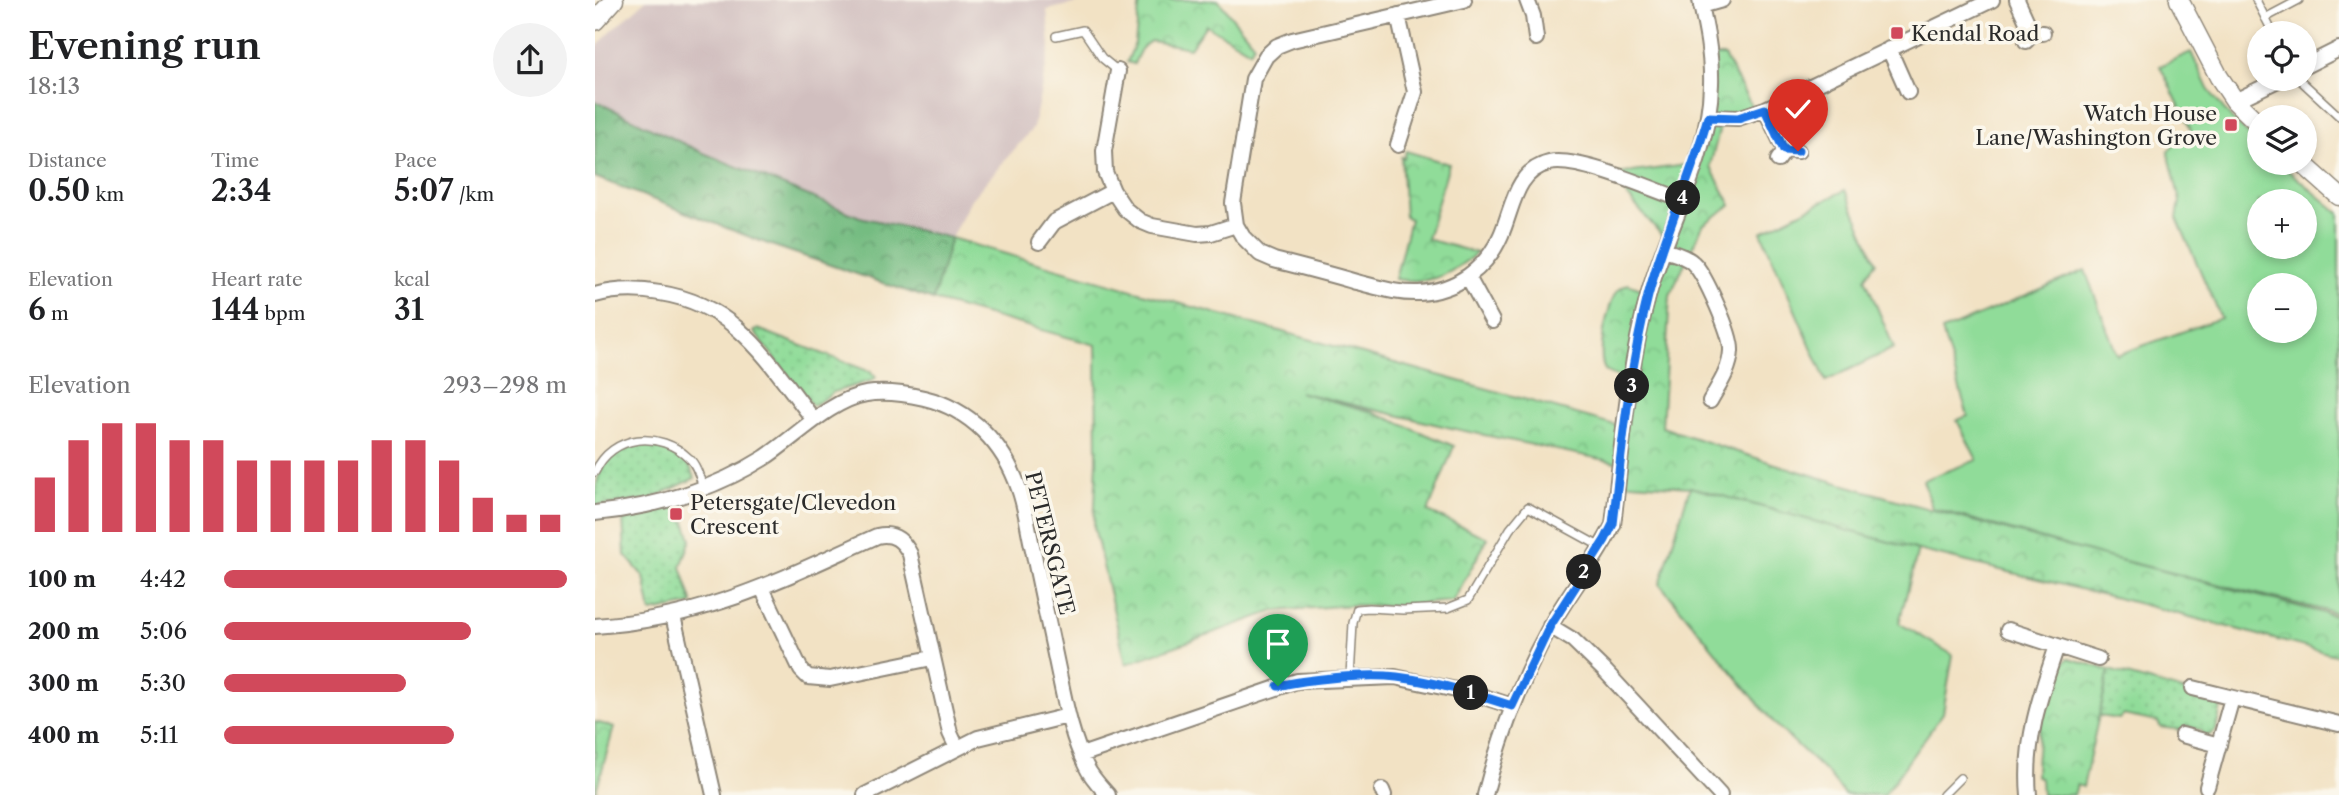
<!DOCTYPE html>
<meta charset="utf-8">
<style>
body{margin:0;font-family:"Libre Caslon Text",serif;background:#f2f2f2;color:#202124;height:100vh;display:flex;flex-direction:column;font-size:26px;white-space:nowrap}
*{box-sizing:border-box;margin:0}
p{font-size:23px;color:#757577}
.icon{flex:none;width:38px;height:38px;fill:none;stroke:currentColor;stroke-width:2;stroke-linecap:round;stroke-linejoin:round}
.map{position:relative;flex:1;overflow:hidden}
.panel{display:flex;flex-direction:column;background:#fff;width:595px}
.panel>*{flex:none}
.buttons{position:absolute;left:1652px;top:21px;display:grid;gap:14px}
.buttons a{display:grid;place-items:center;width:70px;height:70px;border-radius:50%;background:#fff;box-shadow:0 4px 10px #0003;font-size:35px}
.pin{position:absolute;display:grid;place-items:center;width:60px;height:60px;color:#fff;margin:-72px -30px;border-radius:50% 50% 50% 0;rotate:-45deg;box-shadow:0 0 7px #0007}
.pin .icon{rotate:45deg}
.km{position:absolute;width:35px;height:35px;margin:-18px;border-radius:50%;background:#222;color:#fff;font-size:19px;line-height:35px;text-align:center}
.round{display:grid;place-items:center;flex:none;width:74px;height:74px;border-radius:37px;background:#f2f2f2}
.summary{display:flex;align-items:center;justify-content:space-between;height:119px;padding:0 28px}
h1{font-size:38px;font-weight:600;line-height:52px}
.figures{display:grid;grid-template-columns:repeat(3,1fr);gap:10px;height:119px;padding:7px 28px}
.figures div{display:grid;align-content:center}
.figures b{font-size:30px;font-weight:600}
.figures small{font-size:19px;font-weight:400}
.figures p{font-size:19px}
.chart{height:196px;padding:14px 28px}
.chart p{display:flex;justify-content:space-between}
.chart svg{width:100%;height:126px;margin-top:7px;stroke:#d1495b;stroke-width:6}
ul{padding:0 28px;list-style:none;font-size:23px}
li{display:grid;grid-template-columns:112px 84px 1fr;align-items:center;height:52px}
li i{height:18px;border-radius:9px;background:#d1495b}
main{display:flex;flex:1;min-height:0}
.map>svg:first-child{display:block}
</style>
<main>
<section class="panel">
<div class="summary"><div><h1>Evening run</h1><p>18:13</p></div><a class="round"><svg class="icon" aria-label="share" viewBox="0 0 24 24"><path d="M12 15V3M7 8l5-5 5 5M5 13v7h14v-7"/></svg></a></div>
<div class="figures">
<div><p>Distance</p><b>0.50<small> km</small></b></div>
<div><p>Time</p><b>2:34</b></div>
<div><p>Pace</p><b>5:07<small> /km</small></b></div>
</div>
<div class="figures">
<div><p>Elevation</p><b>6<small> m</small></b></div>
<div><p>Heart rate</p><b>144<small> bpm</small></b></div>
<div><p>kcal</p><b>31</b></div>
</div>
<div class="chart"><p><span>Elevation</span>293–298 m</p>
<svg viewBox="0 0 160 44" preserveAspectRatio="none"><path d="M5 44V25M15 44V12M25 44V6M35 44V6M45 44V12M55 44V12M65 44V19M75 44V19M85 44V19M95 44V19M105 44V12M115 44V12M125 44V19M135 44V32M145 44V38M155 44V38"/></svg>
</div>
<ul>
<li><b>100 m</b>4:42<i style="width:100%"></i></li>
<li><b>200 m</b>5:06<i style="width:72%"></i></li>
<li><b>300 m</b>5:30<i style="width:53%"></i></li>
<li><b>400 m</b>5:11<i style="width:67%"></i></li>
</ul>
</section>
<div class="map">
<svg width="1744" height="795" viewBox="0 0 1744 795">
<defs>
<pattern id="grass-dots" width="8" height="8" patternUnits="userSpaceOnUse" patternTransform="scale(1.75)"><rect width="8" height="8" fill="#90dc99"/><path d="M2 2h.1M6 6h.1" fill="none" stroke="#7cbd84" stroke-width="1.8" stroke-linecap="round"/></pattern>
<pattern id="forest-crowns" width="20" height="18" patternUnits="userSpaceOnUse" patternTransform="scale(1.75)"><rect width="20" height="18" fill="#74bc81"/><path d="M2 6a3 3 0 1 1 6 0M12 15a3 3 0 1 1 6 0" fill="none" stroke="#5f996a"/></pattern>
<pattern id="park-crowns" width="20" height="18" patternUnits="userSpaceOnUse" patternTransform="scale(1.75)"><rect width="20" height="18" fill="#90dc99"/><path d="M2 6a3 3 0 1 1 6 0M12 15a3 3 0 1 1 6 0" fill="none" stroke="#7cbd84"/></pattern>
</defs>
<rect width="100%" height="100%" fill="#fbf7ec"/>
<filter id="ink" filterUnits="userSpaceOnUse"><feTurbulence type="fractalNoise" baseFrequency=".0143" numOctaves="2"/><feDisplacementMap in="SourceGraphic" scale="14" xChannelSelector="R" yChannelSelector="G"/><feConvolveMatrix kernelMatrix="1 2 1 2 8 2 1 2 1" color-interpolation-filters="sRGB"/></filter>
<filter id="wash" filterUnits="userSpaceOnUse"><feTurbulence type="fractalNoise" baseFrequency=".00686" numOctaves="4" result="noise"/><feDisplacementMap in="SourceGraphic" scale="28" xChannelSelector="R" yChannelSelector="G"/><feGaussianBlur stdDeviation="1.57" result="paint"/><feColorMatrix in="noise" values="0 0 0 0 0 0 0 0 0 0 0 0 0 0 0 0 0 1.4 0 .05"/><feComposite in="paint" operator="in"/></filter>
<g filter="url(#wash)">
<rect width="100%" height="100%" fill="#f2e2c4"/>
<path fill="#d1bfbf" d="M51 0H495L452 10 455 47 438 128 376 199 356 238 265 217 106 152 0 101V49L16 31Z"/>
<path fill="url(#grass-dots)" stroke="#5e8462" stroke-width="2" d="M163 329 276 372 281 377 278 380 239 392 218 406 159 332Z
M44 442C69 443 92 454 100 478L54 500 0 506C0 469 10 454 44 442Z
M84 504 96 539 86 567 98 604 56 612 49 577 30 555 28 517Z
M1514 670 1596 693 1599 699 1614 703 1619 699 1626 707 1621 730 1613 736 1608 735 1606 730 1592 726 1586 730 1565 727 1563 722 1528 715 1524 719 1504 716Z"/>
<path fill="url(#forest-crowns)" stroke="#507456" stroke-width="2" d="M0 101 106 152 265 217 356 238 338 300 173 244 0 177Z"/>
<path fill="url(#park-crowns)" stroke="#5e8462" stroke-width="2" d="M545 0H623L659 44 655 51 611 25 595 48 556 41C546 46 543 54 539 64L532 62 540 43Z
M1116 56H1129L1160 112 1127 119 1115 166 1136 205 1108 225 1075 295 1067 427C1288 503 1518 557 1744 617V656L1530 600 1323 550 1095 487 1023 482 1025 463 865 430 704 392 778 412 859 446 833 512 893 538 858 601 798 606 758 605 679 611 531 664 499 527 502 460 501 345 338 300 356 238C580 304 806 363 1030 428L1037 381C1030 378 1017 376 1011 371 1000 360 1013 300 1023 290 1026 287 1030 286 1033 284L1054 292 1072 241 1014 175 1099 164Z
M811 151 854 164 832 239 882 253C854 275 837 285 800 279L815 219 810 217 806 157 809 158Z
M1474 658 1514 670 1488 787 1482 785 1479 795H1447L1446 779 1441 776C1441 746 1448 675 1474 658Z
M0 722 19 727 0 795Z"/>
<path fill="#90dc99" stroke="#5e8462" stroke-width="2" fill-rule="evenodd" d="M1596 52 1613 89 1637 119 1664 144V163H1684L1744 213V614L1505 555 1337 508 1328 480 1382 460 1362 420 1373 416 1347 331 1490 270 1522 355 1626 318 1582 218 1585 201 1573 151 1596 130 1565 66ZM1664 201H1710V247H1664ZM1664 285H1710V331H1664Z
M1250 190 1281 262 1270 278 1299 348 1231 381 1166 232Z
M1095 487 1323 550 1304 623 1358 655 1348 713 1289 795H1250L1233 774 1180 724 1065 584Z"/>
</g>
<g filter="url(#ink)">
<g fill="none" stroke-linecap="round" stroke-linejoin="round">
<defs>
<path id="service" d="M1661 0 1678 33
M1670 18 1704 0
M461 36 488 30 507 58 523 71
M1704 79 1744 116
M0 472C17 434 65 430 94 458 102 465 105 478 108 488
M755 678 758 623 762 609 774 608 808 610 853 608 873 600 915 529 933 507 1006 547
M1348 795 1365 778"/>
<path id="minor" d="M869 0 697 40 682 46 671 56 658 79 638 203 641 225 648 237 665 254 679 260C706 267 734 274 761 282 782 287 802 294 824 293 861 291 892 268 906 235 918 208 920 171 954 163 982 156 1057 189 1087 200
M932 0 938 16 941 38
M1422 0 1437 33
M1106 6 1127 0
M803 15 820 92 803 145
M1431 41 1437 33H1448
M1294 49 1313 92
M1710 66 1744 49
M523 71 509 151 510 172 518 191 530 209 545 221 557 226 602 234 616 233 641 225
M1640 101 1685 79
M1170 109 1190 150
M1113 117 1143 118 1170 109 1397 0
M1183 160 1190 150 1203 151
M444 242 459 222 518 191
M1069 250C1078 253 1091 256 1098 263 1110 274 1137 335 1136 351 1135 370 1124 385 1115 401
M873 277 897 321
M0 295C22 289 42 289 65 293 143 305 174 363 219 420
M0 513C60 507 118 490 169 458 200 438 235 400 271 394 290 391 311 394 329 398 375 409 409 444 424 489 431 508 433 530 438 550 446 590 455 630 463 669 470 702 476 736 491 766 496 777 505 786 513 795
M167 588 206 670 213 677 235 679 337 658
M78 616 119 795
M0 626C110 619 184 580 282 536 298 532 308 540 315 554L355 733 362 748
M955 626 978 640 1011 672 1125 795
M1413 630 1503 659
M1598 688 1744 724
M1587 735 1624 745
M486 755 702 681 800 677 880 694 917 706
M1612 787 1637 698
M787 790 789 795
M270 795 383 738 473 716
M890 795C905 736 926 679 956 625 975 591 1001 560 1018 525 1027 449 1033 366 1054 293 1073 226 1115 155 1116 84 1117 56 1111 28 1105 0
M1434 795C1429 742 1445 696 1462 646"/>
<path id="tertiary" d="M1584 0 1624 77 1640 101 1664 124
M0 21 19 0
M1707 163 1744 196"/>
</defs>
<use href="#service" stroke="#8e8678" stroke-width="10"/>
<use href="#minor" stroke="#8e8678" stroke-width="18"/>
<use href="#tertiary" stroke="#8e8678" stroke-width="21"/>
<use href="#service" stroke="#fff" stroke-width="7"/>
<use href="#minor" stroke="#fff" stroke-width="14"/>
<use href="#tertiary" stroke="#fff" stroke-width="18"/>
</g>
</g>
<g fill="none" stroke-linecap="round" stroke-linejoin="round" filter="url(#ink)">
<defs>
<path id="route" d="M683 686C713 679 771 673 802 677 841 682 880 694 917 706L955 626 1010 540 1018 524C1027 448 1034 370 1053 296 1069 235 1096 178 1113 117L1143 118 1170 109 1189 150 1203 151"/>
</defs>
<use href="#route" stroke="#fff" stroke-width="14"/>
<use href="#route" stroke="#1a73e8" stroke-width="9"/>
</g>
<g fill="#d1495b" stroke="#fbf7ec" stroke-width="2.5">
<rect x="1295" y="26" width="14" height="14" rx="3.5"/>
<rect x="1629" y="118" width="14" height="14" rx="3.5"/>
<rect x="74" y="507" width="14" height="14" rx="3.5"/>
</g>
<g text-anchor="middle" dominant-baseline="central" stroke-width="7" stroke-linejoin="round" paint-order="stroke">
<g font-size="21" fill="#2b2b2b" stroke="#fbf7ec" text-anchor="start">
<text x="1316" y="33">Kendal Road</text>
<text x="1622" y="113" text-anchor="end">Watch House<tspan x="1622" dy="24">Lane/Washington Grove</tspan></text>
<text x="95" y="502">Petersgate/Clevedon<tspan x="95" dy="24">Crescent</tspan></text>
</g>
<g font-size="21" fill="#2b2b2b" stroke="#fbf7ec">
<text transform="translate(455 543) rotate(76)">PETERSGATE</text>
</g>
</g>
</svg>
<div class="buttons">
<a><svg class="icon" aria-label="locate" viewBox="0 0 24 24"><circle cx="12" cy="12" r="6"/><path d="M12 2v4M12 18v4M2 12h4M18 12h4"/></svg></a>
<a><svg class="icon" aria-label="layers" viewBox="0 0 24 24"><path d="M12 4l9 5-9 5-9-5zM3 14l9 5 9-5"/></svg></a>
<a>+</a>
<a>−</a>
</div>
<div class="pin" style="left:683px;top:686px;background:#1e9e55"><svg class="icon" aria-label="arrive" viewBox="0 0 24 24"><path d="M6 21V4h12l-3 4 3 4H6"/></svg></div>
<div class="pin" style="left:1203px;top:151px;background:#d93025"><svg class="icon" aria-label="check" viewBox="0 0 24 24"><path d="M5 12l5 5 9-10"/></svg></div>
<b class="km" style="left:876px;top:693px">1</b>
<b class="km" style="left:989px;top:572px">2</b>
<b class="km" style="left:1037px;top:386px">3</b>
<b class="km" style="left:1088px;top:198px">4</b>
</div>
</main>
